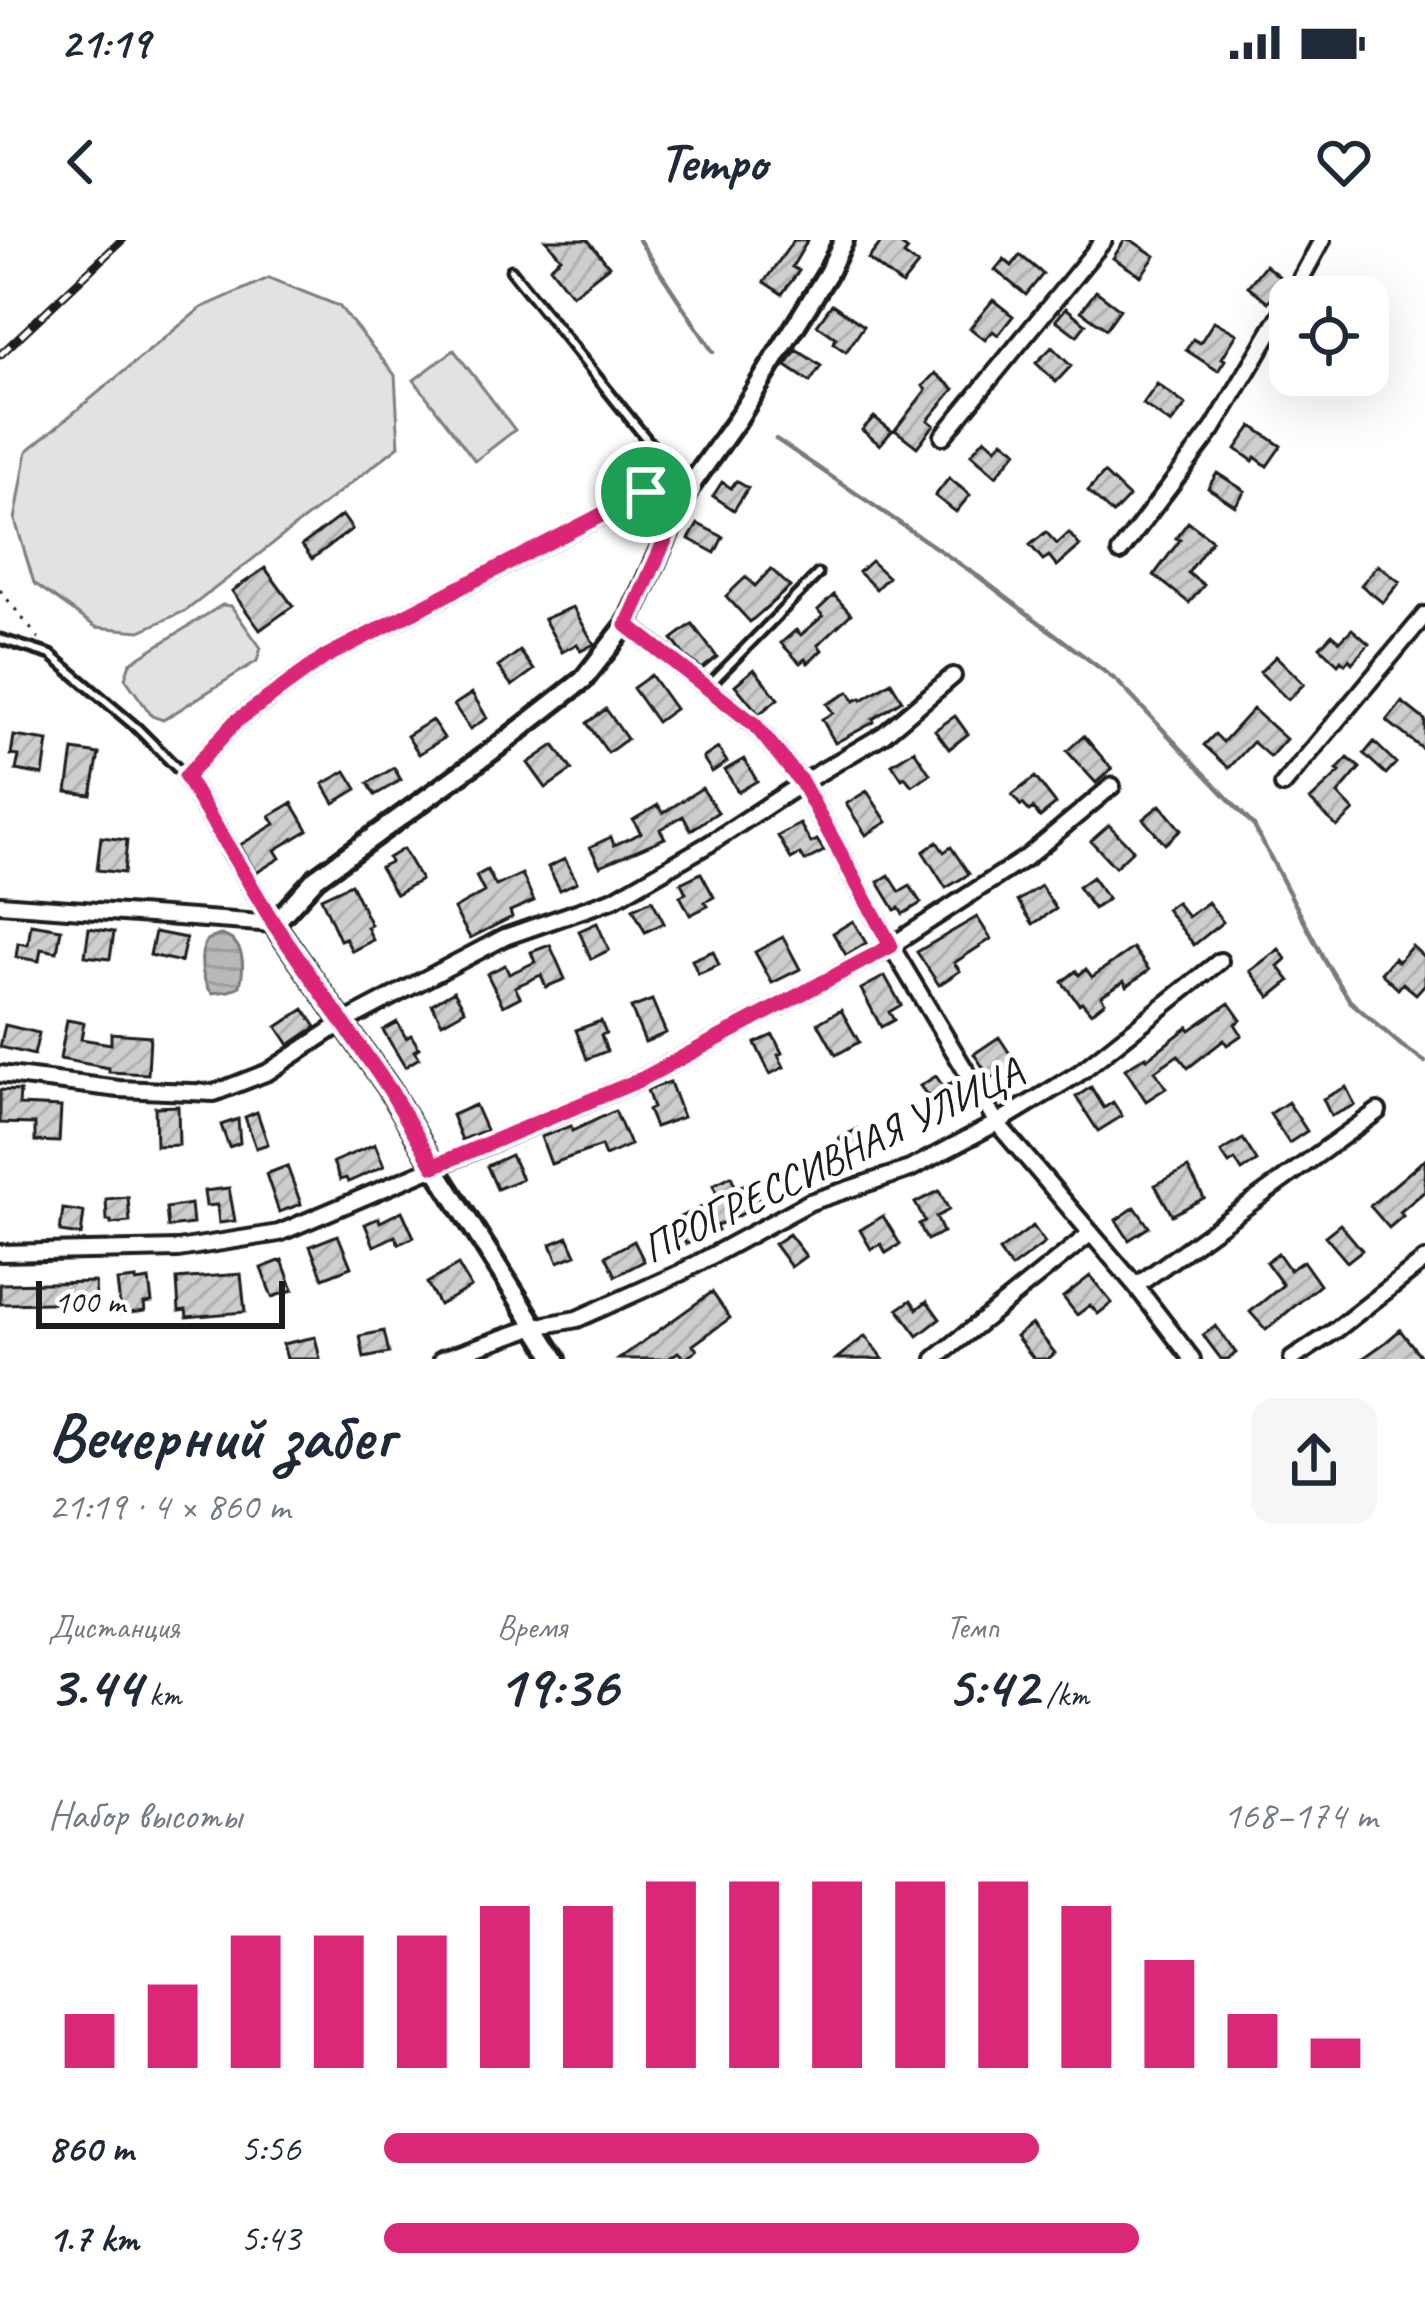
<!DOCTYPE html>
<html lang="ru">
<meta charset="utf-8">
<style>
body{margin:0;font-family:Caveat,sans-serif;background:#f6f6f7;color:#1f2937;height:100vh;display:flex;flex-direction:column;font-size:45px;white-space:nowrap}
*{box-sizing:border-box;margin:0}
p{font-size:39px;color:#747a83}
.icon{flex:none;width:66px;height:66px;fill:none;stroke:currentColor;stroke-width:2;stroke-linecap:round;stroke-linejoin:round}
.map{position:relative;height:1119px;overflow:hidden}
.side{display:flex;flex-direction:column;background:#fff;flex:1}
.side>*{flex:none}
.fabs{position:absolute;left:1269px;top:36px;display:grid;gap:24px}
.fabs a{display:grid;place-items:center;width:120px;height:120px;border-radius:24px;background:#fff;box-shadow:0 12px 48px #0002;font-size:60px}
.scale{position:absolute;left:36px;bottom:30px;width:249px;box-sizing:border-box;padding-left:12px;border:6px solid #1c1c1c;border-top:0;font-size:33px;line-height:42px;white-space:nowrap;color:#1c1c1c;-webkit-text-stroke:9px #fff;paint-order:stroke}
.pin{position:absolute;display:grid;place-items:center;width:102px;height:102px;color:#fff;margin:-51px;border:6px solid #fff;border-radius:50%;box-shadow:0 3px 12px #0007}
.round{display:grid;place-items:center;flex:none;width:126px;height:126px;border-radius:24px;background:#f6f6f7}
.head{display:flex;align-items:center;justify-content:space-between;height:204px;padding:0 48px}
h1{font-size:66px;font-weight:700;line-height:90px}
.figures{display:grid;grid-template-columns:repeat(3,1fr);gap:18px;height:204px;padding:12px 48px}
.figures div{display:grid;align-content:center}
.figures b{font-size:60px;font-weight:700}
.figures small{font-size:33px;font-weight:400}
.figures p{font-size:33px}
.chart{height:336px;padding:24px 48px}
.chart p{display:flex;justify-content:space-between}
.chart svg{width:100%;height:216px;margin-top:12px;stroke:#db2777;stroke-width:6}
ul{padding:0 48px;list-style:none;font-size:39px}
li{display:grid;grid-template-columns:192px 144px 1fr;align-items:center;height:90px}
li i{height:30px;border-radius:15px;background:#db2777}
.status{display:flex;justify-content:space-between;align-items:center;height:84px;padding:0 60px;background:#fff;direction:ltr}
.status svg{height:33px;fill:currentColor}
header{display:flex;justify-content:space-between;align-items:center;height:156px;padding:0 48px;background:#fff;font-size:54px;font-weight:700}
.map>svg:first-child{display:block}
</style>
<div class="status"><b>21:19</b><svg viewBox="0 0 49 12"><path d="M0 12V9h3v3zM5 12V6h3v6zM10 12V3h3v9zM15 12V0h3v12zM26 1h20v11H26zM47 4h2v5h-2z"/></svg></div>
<header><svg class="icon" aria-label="back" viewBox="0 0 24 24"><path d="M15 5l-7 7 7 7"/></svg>Tempo<svg class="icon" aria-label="heart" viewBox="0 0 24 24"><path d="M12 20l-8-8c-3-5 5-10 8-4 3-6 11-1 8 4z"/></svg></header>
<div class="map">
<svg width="1425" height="1119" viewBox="0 0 1425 1119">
<defs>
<pattern id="water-rules" width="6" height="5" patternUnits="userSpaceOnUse" patternTransform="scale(3)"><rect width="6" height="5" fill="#b8b8b8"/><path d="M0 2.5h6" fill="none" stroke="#9e9e9e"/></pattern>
<pattern id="building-hatch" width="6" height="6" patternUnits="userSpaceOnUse" patternTransform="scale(3)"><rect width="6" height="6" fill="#cecece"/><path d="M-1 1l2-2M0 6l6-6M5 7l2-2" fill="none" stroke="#b0b0b0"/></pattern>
</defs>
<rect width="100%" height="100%" fill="#fff"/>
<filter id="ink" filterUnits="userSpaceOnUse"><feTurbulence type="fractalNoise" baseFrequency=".00833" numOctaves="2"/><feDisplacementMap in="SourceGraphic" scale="24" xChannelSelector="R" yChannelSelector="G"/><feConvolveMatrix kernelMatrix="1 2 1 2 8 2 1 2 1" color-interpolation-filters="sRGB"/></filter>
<g filter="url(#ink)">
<path fill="#e2e2e2" stroke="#7f7f7f" stroke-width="3" d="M269 38 339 66 395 135 399 206 187 370 140 391 96 387 34 343 15 280 27 211 201 68Z
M454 110 515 190 475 221 414 140Z
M222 365 231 366 261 408 257 421 163 480 152 476 125 438 130 423Z"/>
<path fill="url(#water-rules)" stroke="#7a7a7a" stroke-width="3" d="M220 695C245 700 245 725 240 746L229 751 212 753C201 741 198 714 207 700Z"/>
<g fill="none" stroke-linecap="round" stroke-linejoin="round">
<path stroke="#7a7a7a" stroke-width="4.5" d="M639 0 713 112
M776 199 979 337 1117 441 1254 586 1325 721 1350 761 1402 806 1425 822"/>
</g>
<path fill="url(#building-hatch)" stroke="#1c1c1c" stroke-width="3" d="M546 0H588L609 26 572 55 550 27 561 18Z
M794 0H808L792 27 799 31 782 54 764 42Z
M883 0H895L908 10 904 15 918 25 902 45 868 19Z
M1125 0H1131L1155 16 1141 36 1113 18Z
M1020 15 1043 34 1026 55 995 30 1004 19 1012 26Z
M1265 25 1285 41 1268 62 1248 46Z
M1096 51 1120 69 1106 89 1081 71Z
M993 60 1013 76 998 95 993 91 985 100 970 88Z
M832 64 864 86 846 112 833 103 836 98 817 85Z
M1066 68 1086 84 1077 96 1056 80Z
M1214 81 1237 94 1222 118 1225 120 1218 131 1186 110 1193 99 1200 103Z
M1052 107 1071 126 1056 142 1036 123Z
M797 110 821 126 810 142 786 126Z
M935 133 954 149 928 180 934 185 917 207 895 190 926 150 923 146Z
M1157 144 1186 165 1171 184 1143 164Z
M874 177 892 191 880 205 862 190Z
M1252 186 1281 206 1267 226 1255 217 1253 221 1236 209Z
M985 198 996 208 1003 200 1017 211 996 236 971 214Z
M1104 233 1129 257 1113 274 1088 251Z
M1217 233 1245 251 1235 266 1208 248Z
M949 238 970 255 956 272 935 256Z
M736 241 748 248 734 270 713 256 722 242 731 248Z
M342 275 352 289 312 319 302 305Z
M1188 282 1212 300 1188 333 1204 345 1189 363 1154 335 1180 300 1176 298Z
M698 284 723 297 715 313 689 299Z
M1046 292 1057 304 1069 293 1080 306 1057 326 1049 316 1043 320 1030 305Z
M871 321 888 337 876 349 859 332Z
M1378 325 1400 342 1383 363 1361 345Z
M265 328 293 366 260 390 232 351Z
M771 329 790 347 750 382 726 356 746 337 755 346Z
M834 355 851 374 818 405 822 410 808 423 805 419 800 423 781 403 796 390 801 395 823 376 818 370Z
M573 367 594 404 581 411 577 404 562 412 544 379Z
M692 384 717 417 702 429 684 415 672 399Z
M1352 389 1369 404 1352 423 1349 419 1345 424 1341 420 1338 424 1320 407 1332 394 1340 401Z
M520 411 534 430 512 446 498 427Z
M1276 416 1304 444 1288 460 1260 432Z
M754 429 778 459 759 474 735 445Z
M651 435 675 469 657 482 633 448Z
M891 442 902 460 873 479 874 482 835 503 822 479 833 473 827 464 849 452 854 461 861 458 862 460Z
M472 453 487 478 470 489 454 465Z
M1402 462 1425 480V511L1387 481Z
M606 469 627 499 608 513 587 483Z
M1253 469 1286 499 1270 517 1253 502 1229 528 1204 505 1215 494 1223 502Z
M955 476 968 494 949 509 935 490Z
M432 480 444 498 419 514 407 496Z
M14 496 48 501 43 535 16 530 19 516 11 515Z
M1084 496 1112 529 1096 543 1067 511Z
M1374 502 1396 523 1386 534 1364 514Z
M554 505 572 530 546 548 528 523Z
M718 508 727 522 712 532 703 518Z
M73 510 99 514 91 555 67 552Z
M914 510 930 534 912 546 905 537 902 539 892 524Z
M1348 518 1360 528 1338 554 1354 571 1337 587 1310 560 1340 532 1337 530Z
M744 519 757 541 738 552 725 530Z
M394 528 401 540 375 555 368 543Z
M346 531 357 549 334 563 323 544Z
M1035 537 1056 564 1040 577 1033 568 1029 571 1023 564 1021 566 1012 555Z
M702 548 718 572 691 590 683 576 660 589 665 598 600 626 590 607 611 597 614 605 641 593 633 580 658 565 663 573Z
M867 551 887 582 866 595 846 564Z
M292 563 308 590 275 610 280 618 256 633 240 605 275 584 270 576Z
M1160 565 1181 590 1165 604 1143 579Z
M800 584 811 603 817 600 824 611 805 621 800 614 791 619 778 596Z
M1109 585 1133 610 1115 627 1091 601Z
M101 597 127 600 124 633 97 630Z
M937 602 944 612 951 607 969 634 946 648 923 612Z
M403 609 421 640 396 654 380 627 390 622 388 618Z
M565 619 577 642 560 650 548 627Z
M487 630 496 646 522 634 534 661 510 671 512 677 470 698 454 669 484 652 476 636Z
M701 633 714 657 705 662 708 666 690 675 680 656 686 653 681 643Z
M889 635 900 652 910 646 921 663 903 674 899 668 895 670 878 642Z
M1092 637 1108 659 1094 669 1078 647Z
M351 644 371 685 367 687 373 700 352 711 345 698 340 700 321 658Z
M1041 646 1056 669 1033 684 1018 661Z
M652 660 664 683 645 692 633 669Z
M1176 662 1188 677 1208 662 1223 682 1194 705 1166 669Z
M977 677 991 699 954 723 960 731 939 745 917 712Z
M853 681 866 703 846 715 833 693Z
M597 683 609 710 591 719 579 691Z
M31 684 61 689 57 712 41 709 39 721 16 717 18 703 28 705Z
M89 688 114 692 110 719 85 716Z
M155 692 186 698 181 722 150 715Z
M783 697 800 729 772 743 755 712Z
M550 705 565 739 546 747 541 735 515 747 520 757 503 766 487 734 505 725 509 734 535 722 531 712Z
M1412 706 1425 718V744L1416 754 1403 743 1398 749 1381 733 1394 718 1398 722Z
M1133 708 1149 730 1127 746 1124 741 1101 756 1105 762 1091 773 1082 762 1079 764 1062 742 1076 731 1079 735 1086 729 1092 737Z
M1279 709 1286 719 1278 726 1290 741 1270 757 1250 731Z
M713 711 719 725 698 734 692 720Z
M885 736 901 765 889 772 894 780 881 787 861 749Z
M454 751 465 770 442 783 432 764Z
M652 760 666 793 645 802 631 768Z
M1229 763 1241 780 1235 784 1242 795 1227 805 1224 800 1188 828 1178 815 1155 831 1166 848 1146 861 1125 829 1146 816 1147 819 1188 787 1190 790Z
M304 769 316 787 289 805 277 787Z
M841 770 859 802 836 815 818 783Z
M67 780 84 783 81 799 111 804V793L150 796 148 834 109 832V828L60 819Z
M601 781 606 793 601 795 607 811 587 819 576 790Z
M397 782 406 798 411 795 419 808 414 811 419 818 405 827 383 790Z
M5 785 39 793 34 815 0 807Z
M773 795 782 813 778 815 784 827 770 834 755 803Z
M999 797 1016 823 991 839 974 814Z
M936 836 944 848 953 842 962 858 940 872 920 846Z
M670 842 683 877 655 887 648 870 653 868 647 850Z
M1091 847 1104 868 1113 862 1122 876 1098 891 1076 857Z
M1346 847 1355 865 1331 876 1323 859Z
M0 850 20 851 19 865 61 867 59 902 35 901V884L0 883Z
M1288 862 1307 891 1289 903 1270 874Z
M475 865 486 890 462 900 452 875Z
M178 866 179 905 156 906 155 867Z
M615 871 630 905 605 916 601 906 551 924 541 897 571 886 572 891Z
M257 872 268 904 256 908 245 877Z
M238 879 240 903 229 907 221 885Z
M858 889 868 909 849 918 839 898Z
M1243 899 1257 921 1242 931 1235 920 1229 924 1221 912Z
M375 904 384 926 348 942 346 938 340 940 333 922Z
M511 915 522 939 497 949 487 926Z
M1425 919V951L1400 972 1403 976 1389 988 1370 966Z
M287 926 301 964 279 972 266 934Z
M1188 928 1204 958 1172 975 1155 945Z
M731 936 736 948 751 942 761 965 716 986 718 990 686 1004 680 991 672 994 667 983 719 959 713 945Z
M229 948 235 981 219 983 217 965 206 966 204 951Z
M939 951 949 970 936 977 943 992 927 1000 919 984 925 981 915 963Z
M128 957 130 982 111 984V981H107L106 959Z
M191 964 193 984 168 987 166 968Z
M1135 967 1149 987 1129 1000 1116 980Z
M63 969 84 972 81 995 60 992Z
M402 971 414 997 399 1004 395 996 374 1006 365 984 379 978 380 982Z
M883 976 900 1004 886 1013 881 1004 871 1009 860 990Z
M1340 984 1362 1010 1347 1022 1325 996Z
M1033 986 1045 1003 1011 1028 999 1011Z
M789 994 806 1016 791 1027 774 1004Z
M338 995 351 1027 323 1038 310 1006Z
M568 997 576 1015 558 1022 551 1004Z
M634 1001 644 1021 616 1036 606 1016Z
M1278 1013 1290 1030 1303 1021 1320 1045 1266 1090 1250 1072 1283 1045 1266 1022Z
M282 1020 293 1050 272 1057 261 1028Z
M458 1025 471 1047 439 1065 427 1043Z
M241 1034 245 1072 187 1077 186 1070 179 1071 177 1039Z
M1090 1036 1112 1063 1098 1074 1090 1065 1077 1075 1063 1057Z
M136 1039V1042L149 1040 152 1062 144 1063 145 1071 121 1074 117 1041Z
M95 1042 96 1062 0 1064V1044Z
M712 1052 730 1078 693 1105 697 1110 685 1119 678 1112 668 1119H619Z
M911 1060 917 1069 927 1061 940 1079 918 1096 898 1069Z
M1032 1084 1055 1113 1048 1119H1034L1016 1096Z
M1216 1086 1236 1113 1228 1119H1221L1203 1095Z
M1400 1090 1423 1119H1362L1386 1102Z
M384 1091 389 1113 364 1118 360 1096Z
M865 1096 883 1119H836Z
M315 1097 320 1119H287L283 1104Z"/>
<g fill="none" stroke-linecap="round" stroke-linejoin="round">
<defs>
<path id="service" d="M511 30 685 247
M0 399 51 415 137 488 183 534
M710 444 818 334"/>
<path id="minor" d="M1291 57 1322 0
M943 196 1104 0
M1120 312 1213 189 1290 59
M627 384 755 485 802 543 891 706 997 883 1136 1046 1192 1119
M1283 545 1425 375
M0 664 274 684
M274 684 186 537 235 482 325 417 647 252 688 249
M0 834 119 849 214 853 268 832 342 783 505 697 614 659 709 604 802 543 883 495 953 436
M0 1013 178 1009 279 993 642 839 891 706 1027 617 1112 546
M1136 1046 1378 871
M442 1119 534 1087 577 1079 680 1033 810 962 910 929 997 883 1078 834 1220 721
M935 1119 1091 993
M1292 1119 1336 1090 1425 1020"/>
<path id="tertiary" d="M556 1119 434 926 390 850 274 684 316 638 492 511 583 440 627 384 688 249 737 180 828 33 844 0"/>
</defs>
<use href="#service" stroke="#1c1c1c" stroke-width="15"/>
<use href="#minor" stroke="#1c1c1c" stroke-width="22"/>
<use href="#tertiary" stroke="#1c1c1c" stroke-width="26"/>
<path stroke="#1c1c1c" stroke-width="3" stroke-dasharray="3 9" stroke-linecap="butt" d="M0 350 39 399"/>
<use href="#service" stroke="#fff" stroke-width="6"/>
<use href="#minor" stroke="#fff" stroke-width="14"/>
<use href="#tertiary" stroke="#fff" stroke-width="16"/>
<defs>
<path id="rail" d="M0 115 122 0"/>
</defs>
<use href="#rail" stroke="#1c1c1c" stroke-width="9"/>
<use href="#rail" stroke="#fff" stroke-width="4.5" stroke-dasharray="14" stroke-linecap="butt"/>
</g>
</g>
<g fill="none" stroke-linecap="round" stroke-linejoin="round" filter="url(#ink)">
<defs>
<path id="route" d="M688 249 627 385 755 485 802 543 891 706 642 839 434 926 390 850 274 684 186 537 235 482 325 417 646 252Z"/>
</defs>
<use href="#route" stroke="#fff" stroke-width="24"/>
<use href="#route" stroke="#db2777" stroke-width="15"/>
</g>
<g text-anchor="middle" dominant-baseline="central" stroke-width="10" stroke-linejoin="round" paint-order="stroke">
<g font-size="42" fill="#1c1c1c" stroke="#fff">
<text transform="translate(832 920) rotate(-26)">ПРОГРЕССИВНАЯ УЛИЦА</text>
</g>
</g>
</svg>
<div class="fabs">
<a><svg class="icon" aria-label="locate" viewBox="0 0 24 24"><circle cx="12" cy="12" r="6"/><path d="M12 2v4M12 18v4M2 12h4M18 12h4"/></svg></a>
</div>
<div class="scale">100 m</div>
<div class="pin" style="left:646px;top:252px;background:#1e9e55"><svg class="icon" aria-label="arrive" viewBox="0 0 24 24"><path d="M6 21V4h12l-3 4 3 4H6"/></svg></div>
</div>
<section class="side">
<div class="head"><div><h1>Вечерний забег</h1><p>21:19 · 4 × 860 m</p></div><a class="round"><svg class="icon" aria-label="share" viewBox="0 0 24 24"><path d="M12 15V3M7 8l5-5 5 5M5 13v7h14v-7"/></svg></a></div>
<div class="figures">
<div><p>Дистанция</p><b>3.44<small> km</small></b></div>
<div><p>Время</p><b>19:36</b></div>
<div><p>Темп</p><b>5:42<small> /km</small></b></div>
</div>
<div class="chart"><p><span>Набор высоты</span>168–174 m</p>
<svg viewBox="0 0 160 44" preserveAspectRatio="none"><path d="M5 44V33M15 44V27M25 44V17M35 44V17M45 44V17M55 44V11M65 44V11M75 44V6M85 44V6M95 44V6M105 44V6M115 44V6M125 44V11M135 44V22M145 44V33M155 44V38"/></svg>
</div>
<ul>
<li><b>860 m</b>5:56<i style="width:66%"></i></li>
<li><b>1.7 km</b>5:43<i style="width:76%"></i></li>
</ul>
</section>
